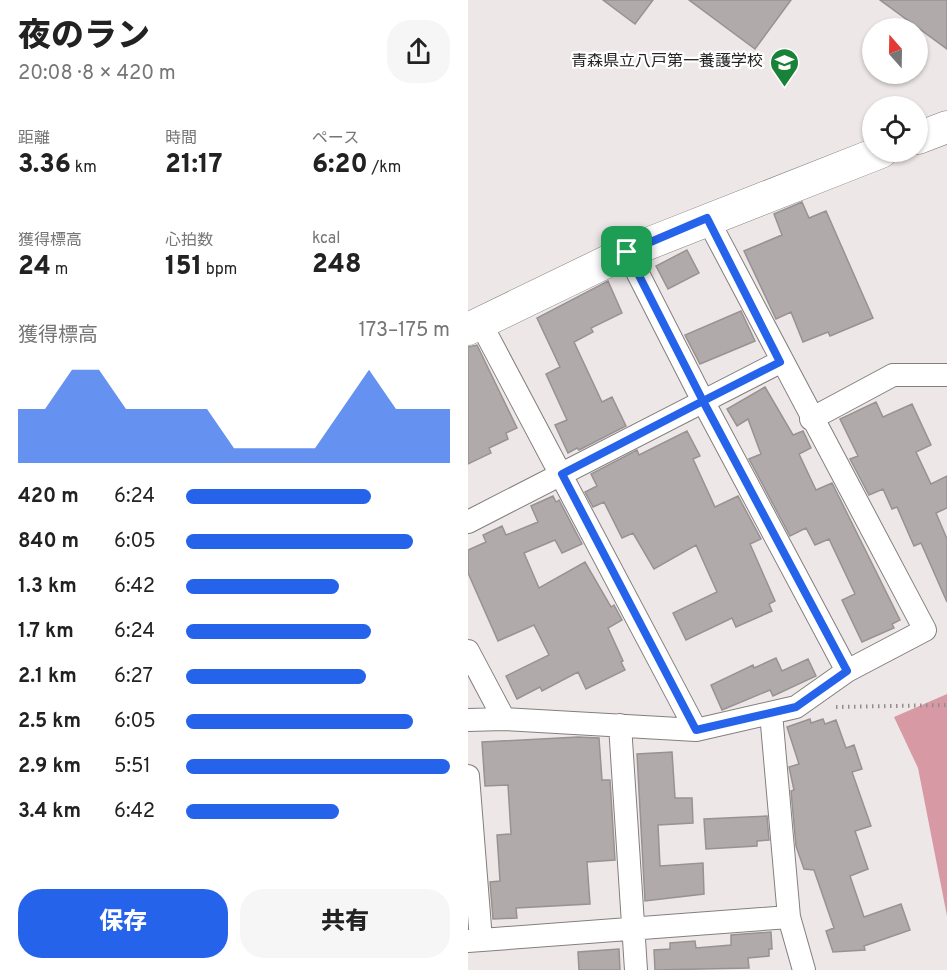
<!DOCTYPE html>
<html lang="ja">
<meta charset="utf-8">
<style>
body{margin:0;font-family:Overpass,"Noto Sans JP",sans-serif;background:#f6f6f6;color:#222;height:100vh;display:flex;flex-direction:column;font-size:22px;white-space:nowrap}
*{box-sizing:border-box;margin:0}
p{font-size:20px;color:#767676}
.icon{flex:none;width:33px;height:33px;fill:none;stroke:currentColor;stroke-width:2;stroke-linecap:round;stroke-linejoin:round}
.map{position:relative;flex:1;overflow:hidden}
.details{display:flex;flex-direction:column;background:#fff;width:468px}
.details>*{flex:none}
.needle{width:39px;rotate:340deg}
.buttons{position:absolute;left:394px;top:18px;display:grid;gap:12px}
.buttons a{display:grid;place-items:center;width:66px;height:66px;border-radius:50%;background:#fff;box-shadow:0 2px 4px #0004;font-size:30px}
.pin{position:absolute;display:grid;place-items:center;width:51px;height:51px;color:#fff;margin:-26px;border-radius:12px;box-shadow:0 3px 9px #0006}
.round{display:grid;place-items:center;flex:none;width:63px;height:63px;border-radius:24px;background:#f6f6f6}
.overview{display:flex;align-items:center;justify-content:space-between;height:102px;padding:0 18px}
h1{font-size:33px;font-weight:800;line-height:45px}
.metrics{display:grid;grid-template-columns:repeat(3,1fr);gap:9px;height:102px;padding:6px 18px}
.metrics div{display:grid;align-content:center}
.metrics b{font-size:26px;font-weight:800}
.metrics small{font-size:16px;font-weight:400}
.metrics p{font-size:16px}
.chart{height:168px;padding:12px 18px}
.chart p{display:flex;justify-content:space-between}
.chart svg{width:100%;height:108px;margin-top:6px;fill:#2563eb;opacity:.7}
.primary-button{display:flex;gap:12px;margin-top:auto;padding:12px 18px}
.primary-button a{flex:1;height:69px;border-radius:24px;background:#2563eb;color:#fff;font-size:24px;font-weight:800;line-height:69px;text-align:center}
.primary-button a+a{background:#f6f6f6;color:#222}
ul{padding:0 18px;list-style:none;font-size:20px}
li{display:grid;grid-template-columns:96px 72px 1fr;align-items:center;height:45px}
li i{height:15px;border-radius:8px;background:#2563eb}
main{display:flex;flex:1;min-height:0}
.map>svg:first-child{display:block}
</style>
<main>
<section class="details">
<div class="overview"><div><h1>夜のラン</h1><p>20:08 · 8 × 420 m</p></div><a class="round"><svg class="icon" aria-label="share" viewBox="0 0 24 24"><path d="M12 15V3M7 8l5-5 5 5M5 13v7h14v-7"/></svg></a></div>
<div class="metrics">
<div><p>距離</p><b>3.36<small> km</small></b></div>
<div><p>時間</p><b>21:17</b></div>
<div><p>ペース</p><b>6:20<small> /km</small></b></div>
</div>
<div class="metrics">
<div><p>獲得標高</p><b>24<small> m</small></b></div>
<div><p>心拍数</p><b>151<small> bpm</small></b></div>
<div><p>kcal</p><b>248</b></div>
</div>
<div class="chart"><p><span>獲得標高</span>173–175 m</p>
<svg viewBox="0 0 160 44" preserveAspectRatio="none"><path d="M0 44V22L10 22L20 6L30 6L40 22L50 22L60 22L70 22L80 38L90 38L100 38L110 38L120 22L130 6L140 22L150 22L160 22V44z"/></svg>
</div>
<ul>
<li><b>420 m</b>6:24<i style="width:70%"></i></li>
<li><b>840 m</b>6:05<i style="width:86%"></i></li>
<li><b>1.3 km</b>6:42<i style="width:58%"></i></li>
<li><b>1.7 km</b>6:24<i style="width:70%"></i></li>
<li><b>2.1 km</b>6:27<i style="width:68%"></i></li>
<li><b>2.5 km</b>6:05<i style="width:86%"></i></li>
<li><b>2.9 km</b>5:51<i style="width:100%"></i></li>
<li><b>3.4 km</b>6:42<i style="width:58%"></i></li>
</ul>
<div class="primary-button"><a>保存</a><a>共有</a></div>
</section>
<div class="map">
<svg width="479" height="970" viewBox="0 0 479 970">
<rect width="100%" height="100%" fill="#eee7e8"/>
<path fill="#d799a4" d="M479 694V916L450 768 426 717Z"/>
<path fill="#b0aaab" stroke="#989293" stroke-width="1.5" d="M135 0H185L167 24Z
M221 0H323L287 49Z
M412 0H479V49Z
M334 202 341 218 358 211 405 318 362 336 360 332 335 342 323 312 308 319 276 251 314 235 306 214Z
M219 250 231 273 200 289 188 266Z
M140 281 154 313 123 328 125 332 106 342 134 402 144 397 158 426 111 450 109 448 100 453 87 425 99 420 78 374 92 367 69 318Z
M273 311 287 341 232 364 217 335Z
M9 345 49 428 38 433 40 439 21 448 23 453 0 464V347Z
M297 387 325 435 335 431 343 448 331 454 348 490 364 483 432 620 424 624 426 628 394 642 374 600 387 594 361 539 347 545 338 528 322 536 281 459 293 454 280 419 269 426 259 409Z
M408 402 415 417 444 404 463 445 448 452 463 484 479 476V508L468 513 479 539V602L453 543 446 546 429 507 424 509 415 489 401 495 382 459 390 456 372 419Z
M219 431 232 456 225 459 247 507 270 496 293 539 282 544 307 601 301 604 304 611 268 627 264 618 218 640 205 613 249 592 228 545 186 569 165 533 154 538 136 502 125 507 117 492 129 486 123 474 169 450 171 455Z
M85 496 88 502 91 500 114 544 94 553 87 540 56 553 71 588 117 562 143 607 146 605 154 620 140 628 155 661 153 662 157 670 118 689 110 672 74 691 72 687 49 699 38 676 81 655 66 625 30 641 0 573V550L18 542 15 535 34 526 38 535 70 522 63 506Z
M308 658 314 671 340 659 348 676 305 696 302 690 254 710 243 685 285 665 286 668Z
M342 719 343 723 355 719 357 724 368 720 378 748 386 745 394 769 384 772 403 826 387 831 400 869 382 876 396 917 433 904 442 930 396 946 397 950 365 952 358 931 366 928 346 870 336 869 328 846 323 791 326 790 321 767 331 764 319 727Z
M110 737 131 738 134 780H142L147 860 119 862 122 904 48 908 49 918 25 919 22 882 32 881 29 835 43 834 40 785 17 786 14 742Z
M204 752 207 798H224L225 823 190 825 192 866 235 863 236 894 177 901 169 754Z
M299 816 301 840 289 841V846L238 849 236 819Z
M303 932 304 949H301V956L280 958 281 968 187 970 186 950 202 949V943L227 941 228 948 263 945V935Z
M151 949 152 970H111L110 952Z"/>
<g fill="none" stroke-linecap="round" stroke-linejoin="round">
<defs>
<path id="street" d="M159 252 235 401 379 671
M12 322 228 730
M343 419 425 375H479
M0 522 312 362
M0 651 36 719
M303 713 321 917 336 970
M0 720 36 719 228 730 328 707 379 671 457 630 239 218
M152 725 168 970
M0 776 13 940
M0 941 321 917"/>
<path id="secondary" d="M450 138 479 127
M0 329 159 252 413 152"/>
</defs>
<use href="#street" stroke="#847e7e" stroke-width="24"/>
<use href="#secondary" stroke="#847e7e" stroke-width="33"/>
<path stroke="#938d8e" stroke-width="4" stroke-dasharray="1.5 4.5" stroke-linecap="butt" d="M368 707 479 705"/>
<use href="#street" stroke="#fff" stroke-width="22"/>
<use href="#secondary" stroke="#fff" stroke-width="32"/>
</g>
<g fill="none" stroke-linecap="round" stroke-linejoin="round">
<defs>
<path id="route" d="M159 252 235 401 94 474 228 730 328 707 379 671 235 401 312 362 239 218 159 252"/>
</defs>
<use href="#route" stroke="#fff" stroke-width="12"/>
<use href="#route" stroke="#2563eb" stroke-width="8"/>
</g>
<defs>
<symbol id="school-pin" viewBox="-11 -11 22 30"><path d="M0 17L-7.5 6A9.5 9.5 0 1 1 7.5 6Z" fill="#188238" stroke="#fff"/><path d="M0-5L7-2L0 1L-7-2ZM-4 1L0 2.5L4 1V4Q0 6-4 4Z" fill="#fff"/></symbol>
</defs>
<g fill-rule="evenodd">
<use href="#school-pin" x="300" y="46" width="33" height="45"/>
</g>
<g text-anchor="middle" dominant-baseline="central" stroke-width="4.5" stroke-linejoin="round" paint-order="stroke">
<g font-size="16" fill="#252223" stroke="#fff" text-anchor="end">
<text x="295" y="62">青森県立八戸第一養護学校</text>
</g>
</g>
</svg>
<div class="buttons">
<a><svg class="needle" viewBox="-14 -14 28 28"><path d="M0-13l5 13h-10z" fill="#e53935"/><path d="M0 13l5-13h-10z" fill="#767676"/></svg></a>
<a><svg class="icon" aria-label="locate" viewBox="0 0 24 24"><circle cx="12" cy="12" r="6"/><path d="M12 2v4M12 18v4M2 12h4M18 12h4"/></svg></a>
</div>
<div class="pin" style="left:159px;top:252px;background:#1e9e55"><svg class="icon" aria-label="arrive" viewBox="0 0 24 24"><path d="M6 21V4h12l-3 4 3 4H6"/></svg></div>
</div>
</main>
